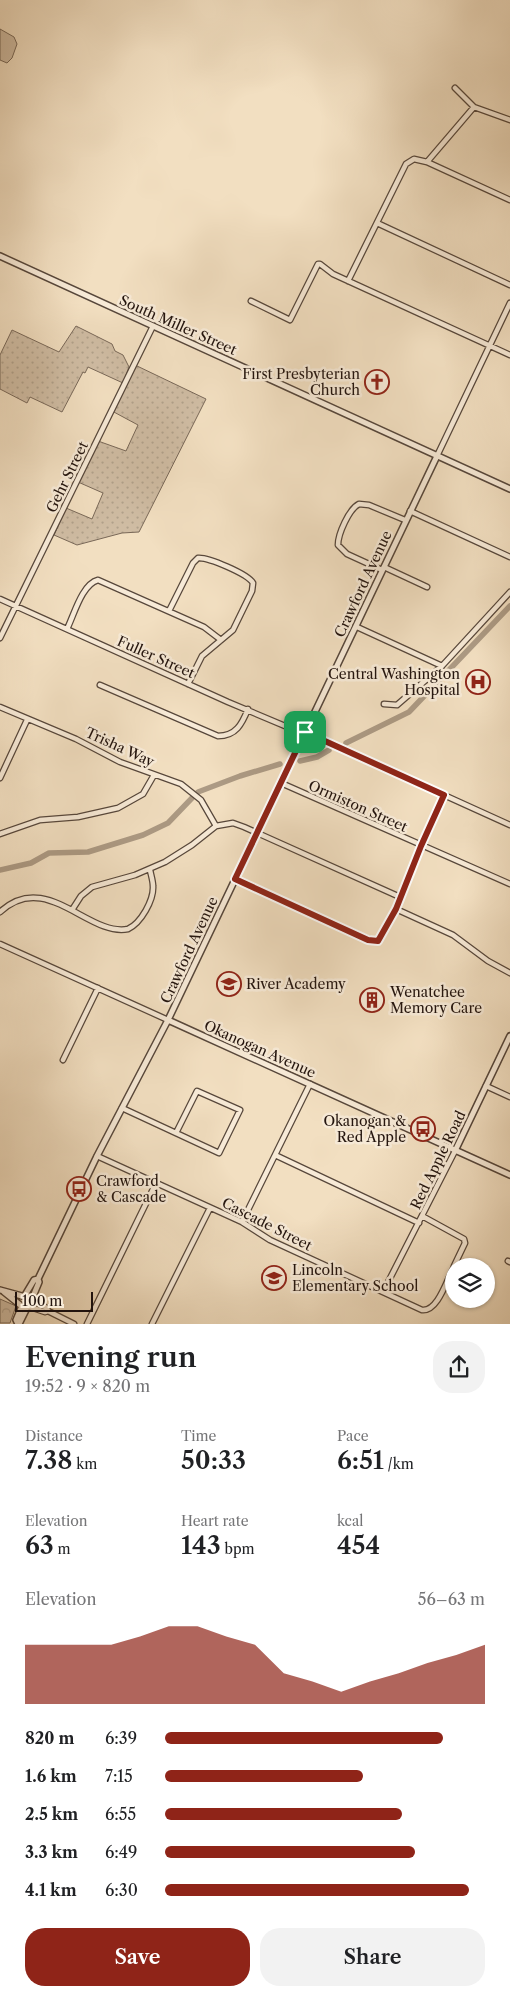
<!DOCTYPE html>
<meta charset="utf-8">
<style>
body{margin:0;font-family:"Libre Caslon Text",serif;background:#f2f2f2;color:#202124;height:100vh;display:flex;flex-direction:column;font-size:19px;white-space:nowrap}
*{box-sizing:border-box;margin:0}
p{font-size:16px;color:#757577}
.icon{flex:none;width:28px;height:28px;fill:none;stroke:currentColor;stroke-width:2;stroke-linecap:round;stroke-linejoin:round}
.map{position:relative;height:1324px;overflow:hidden}
.sheet{display:flex;flex-direction:column;background:#fff;flex:1}
.sheet>*{flex:none}
.tools{position:absolute;left:445px;top:1258px;display:grid;gap:10px}
.tools a{display:grid;place-items:center;width:50px;height:50px;border-radius:50%;background:#fff;box-shadow:0 1px 4px #0004;font-size:25px}
.scale{position:absolute;left:15px;bottom:12px;width:78px;box-sizing:border-box;padding-left:5px;border:2px solid #23140e;border-top:0;font-size:14px;line-height:18px;white-space:nowrap;color:#23140e;-webkit-text-stroke:4px #f7ead7;paint-order:stroke}
.pin{position:absolute;display:grid;place-items:center;width:42px;height:42px;color:#fff;margin:-21px;border-radius:10px;box-shadow:0 2px 8px #0006}
.round{display:grid;place-items:center;flex:none;width:52px;height:52px;border-radius:20px;background:#f2f2f2}
.headline{display:flex;align-items:center;justify-content:space-between;height:85px;padding:0 25px}
h1{font-size:28px;font-weight:600;line-height:38px}
.stats{display:grid;grid-template-columns:repeat(3,1fr);gap:8px;height:85px;padding:5px 25px}
.stats div{display:grid;align-content:center}
.stats b{font-size:25px;font-weight:600}
.stats small{font-size:14px;font-weight:400}
.stats p{font-size:14px}
.chart{height:140px;padding:10px 25px}
.chart p{display:flex;justify-content:space-between}
.chart svg{width:100%;height:90px;margin-top:5px;fill:#8f2418;opacity:.7}
.cta{display:flex;gap:10px;margin-top:auto;padding:10px 25px}
.cta a{flex:1;height:58px;border-radius:20px;background:#8f2418;color:#fff;font-size:20px;font-weight:600;line-height:58px;text-align:center}
.cta a+a{background:#f2f2f2;color:#202124}
ul{padding:0 25px;list-style:none;font-size:16px}
li{display:grid;grid-template-columns:80px 60px 1fr;align-items:center;height:38px}
li i{height:12px;border-radius:6px;background:#8f2418}
.map>svg:first-child{display:block}
</style>
<div class="map">
<svg width="510" height="1324" viewBox="0 0 510 1324">
<defs>
<pattern id="grass-dots" width="8" height="8" patternUnits="userSpaceOnUse" patternTransform="scale(1.25)"><rect width="8" height="8" fill="#cfbca3"/><path d="M2 2h.1M6 6h.1" fill="none" stroke="#b1a18b" stroke-width="1.8" stroke-linecap="round"/></pattern>
<pattern id="park-crowns" width="20" height="18" patternUnits="userSpaceOnUse" patternTransform="scale(1.25)"><rect width="20" height="18" fill="#cfbca3"/><path d="M2 6a3 3 0 1 1 6 0M12 15a3 3 0 1 1 6 0" fill="none" stroke="#b1a18b"/></pattern>
</defs>
<rect width="100%" height="100%" fill="#f2dfc1"/>
<filter id="stains"><feTurbulence type="fractalNoise" baseFrequency=".004" numOctaves="4"/><feColorMatrix values="0 0 0 0 .2 0 0 0 0 .09 0 0 0 0 .02 0 0 0 .5 -.17"/></filter>
<radialGradient id="worn" r=".72"><stop offset=".6" stop-color="#630" stop-opacity="0"/><stop offset="1" stop-color="#630" stop-opacity=".3"/></radialGradient>
<path fill="url(#grass-dots)" stroke="#796858" d="M76 326 112 344 115 351 123 355 129 367 123 383 88 367 85 373 83 372 62 412 30 397 27 403 0 389V355L12 330 59 352Z
M135 365 206 399 139 532 122 533 77 545 54 535 66 508 92 519 103 493 78 482 98 441 126 451 138 425 112 411Z"/>
<path fill="url(#park-crowns)" stroke="#796858" d="M0 1299 16 1306 10 1323H0Z"/>
<path fill="#cfbca3" stroke="#796858" d="M0 29 14 37 17 44 12 58 7 63 0 60Z"/>
<g fill="none" stroke-linecap="round" stroke-linejoin="round">
<path stroke="#ac9a84" stroke-width="5.5" d="M346 743 409 712 510 606
M300 761 317 757 329 750
M198 792 240 776 280 764
M0 870 31 863 49 853 88 852 143 835 168 823 192 798"/>
<defs>
<path id="minor" d="M455 88 474 107 510 120
M427 162 510 200
M377 223 510 285
M348 281 406 164 414 159 427 162 474 107
M251 301 290 320 318 264H320L333 274 510 355
M437 456 510 303
M410 511 510 557
M384 567 427 587
M382 570 347 554 338 545C338 534 349 509 359 504L369 505 405 520
M0 599 228 702 304 734
M169 611 193 563 198 558C208 557 248 574 253 583L252 591 233 630 202 656 188 684
M357 627 442 666
M67 629C74 615 82 584 98 580L204 627 221 640
M0 638 153 326
M100 685 218 736C236 736 242 724 248 709
M384 704 397 705 442 666 510 592
M0 707 76 739 120 762 181 784 201 800 216 826
M305 732 510 825
M0 778 27 720
M281 783 510 884
M0 834 40 820 78 817 118 808 143 794 154 775
M235 879 368 939 378 941 396 909 421 846 444 795
M396 909 453 935 488 961 510 973
M72 910 81 896 92 887 135 875 165 862 192 845 216 826 233 823 244 827 400 897
M0 912C46 869 88 937 128 929 141 923 154 900 153 886 153 881 151 875 150 870
M0 944 168 1020
M63 1060 98 988
M486 1086 510 1097
M122 1108 219 1153 240 1110 197 1091 176 1133
M275 1155 419 1223
M97 1156 242 1222 270 1240 422 1310C438 1312 447 1279 454 1267
M422 1216 464 1239 465 1243 454 1266
M242 1222 310 1084
M508 1261 510 1262
M383 1292 455 1151
M30 1307 45 1312 48 1311 47 1308 33 1301
M48 1311 74 1324
M87 1324 156 1183
M152 1324 210 1208"/>
<path id="tertiary" d="M0 256 510 489
M168 1020 510 1175
M455 1151 510 1036
M38 1279 97 1156 168 1020 437 456
M0 1290 22 1296H29L33 1303 30 1307 24 1308 4 1292
M25 1295 34 1280 38 1279 39 1282 32 1299
M18 1324 16 1320 22 1306
M19 1324 27 1308"/>
</defs>
<use href="#minor" stroke="#57473b" stroke-width="7"/>
<use href="#tertiary" stroke="#57473b" stroke-width="8"/>
<use href="#minor" stroke="#f7ead7" stroke-width="4.5"/>
<use href="#tertiary" stroke="#f7ead7" stroke-width="5"/>
</g>
<g fill="none" stroke-linecap="round" stroke-linejoin="round">
<defs>
<path id="route" d="M305 732 444 795 421 846 396 909 378 941 368 940 235 879Z"/>
</defs>
<use href="#route" stroke="#fff" stroke-width="10"/>
<use href="#route" stroke="#8f2418" stroke-width="6"/>
</g>
<defs>
<symbol id="church-ring" viewBox="-11 -11 22 22"><circle r="9.5" fill="#f7ead7" stroke="#8f2418" stroke-width="1.5"/><path d="M-1.2-6h2.4v3.5h3.3v2.4h-3.3V6h-2.4V-.1h-3.3v-2.4h3.3Z" fill="#8f2418"/></symbol>
<symbol id="hospital-ring" viewBox="-11 -11 22 22"><circle r="9.5" fill="#f7ead7" stroke="#8f2418" stroke-width="1.5"/><path d="M-5-5h3v3.5h4V-5h3V5h-3V1.5h-4V5h-3Z" fill="#8f2418"/></symbol>
<symbol id="school-ring" viewBox="-11 -11 22 22"><circle r="9.5" fill="#f7ead7" stroke="#8f2418" stroke-width="1.5"/><path d="M0-5L7-2L0 1L-7-2ZM-4 1L0 2.5L4 1V4Q0 6-4 4Z" fill="#8f2418"/></symbol>
<symbol id="building-ring" viewBox="-11 -11 22 22"><circle r="9.5" fill="#f7ead7" stroke="#8f2418" stroke-width="1.5"/><path d="M-4-6H4V6H1V3H-1V6H-4ZM-2.5-4.3h1.7v1.8h-1.7ZM.8-4.3h1.7v1.8H.8ZM-2.5-1h1.7V.8h-1.7ZM.8-1h1.7V.8H.8Z" fill="#8f2418"/></symbol>
<symbol id="bus-ring" viewBox="-11 -11 22 22"><circle r="9.5" fill="#f7ead7" stroke="#8f2418" stroke-width="1.5"/><path d="M-5-6H5V4H4V6H2V4H-2V6H-4V4H-5ZM-3.5-4V0h7V-4ZM-3.5 1.2v1.5H-2V1.2ZM2 1.2v1.5H3.5V1.2Z" fill="#8f2418"/></symbol>
</defs>
<g fill-rule="evenodd">
<use href="#church-ring" x="363" y="368" width="28" height="28"/>
<use href="#hospital-ring" x="464" y="668" width="28" height="28"/>
<use href="#school-ring" x="215" y="970" width="28" height="28"/>
<use href="#building-ring" x="358" y="986" width="28" height="28"/>
<use href="#bus-ring" x="409" y="1115" width="28" height="28"/>
<use href="#bus-ring" x="65" y="1175" width="28" height="28"/>
<use href="#school-ring" x="260" y="1264" width="28" height="28"/>
</g>
<g text-anchor="middle" dominant-baseline="central" stroke-width="5" stroke-linejoin="round" paint-order="stroke">
<g font-size="14" fill="#23140e" stroke="#f7ead7">
<text transform="translate(178 325) rotate(24)">South Miller Street</text>
<text transform="translate(67 477) rotate(-64)">Gehr Street</text>
<text transform="translate(363 584) rotate(-65)">Crawford Avenue</text>
<text transform="translate(156 657) rotate(24)">Fuller Street</text>
<text transform="translate(120 747) rotate(25)">Trisha Way</text>
<text transform="translate(358 806) rotate(24)">Ormiston Street</text>
<text transform="translate(189 950) rotate(-65)">Crawford Avenue</text>
<text transform="translate(260 1049) rotate(24)">Okanogan Avenue</text>
<text transform="translate(438 1160) rotate(-64)">Red Apple Road</text>
<text transform="translate(267 1224) rotate(27)">Cascade Street</text>
</g>
<g font-size="14" fill="#23140e" stroke="#f7ead7" text-anchor="start">
<text x="360" y="374" text-anchor="end">First Presbyterian<tspan x="360" dy="16">Church</tspan></text>
<text x="460" y="674" text-anchor="end">Central Washington<tspan x="460" dy="16">Hospital</tspan></text>
<text x="246" y="984">River Academy</text>
<text x="390" y="992">Wenatchee<tspan x="390" dy="16">Memory Care</tspan></text>
<text x="406" y="1121" text-anchor="end">Okanogan &amp;<tspan x="406" dy="16">Red Apple</tspan></text>
<text x="96" y="1181">Crawford<tspan x="96" dy="16">&amp; Cascade</tspan></text>
<text x="292" y="1270">Lincoln<tspan x="292" dy="16">Elementary School</tspan></text>
</g>
</g>
<rect width="100%" height="100%" filter="url(#stains)"/>
<rect width="100%" height="100%" fill="url(#worn)"/>
</svg>
<div class="tools">
<a><svg class="icon" aria-label="layers" viewBox="0 0 24 24"><path d="M12 4l9 5-9 5-9-5zM3 14l9 5 9-5"/></svg></a>
</div>
<div class="scale">100 m</div>
<div class="pin" style="left:305px;top:732px;background:#1e9e55"><svg class="icon" aria-label="arrive" viewBox="0 0 24 24"><path d="M6 21V4h12l-3 4 3 4H6"/></svg></div>
</div>
<section class="sheet">
<div class="headline"><div><h1>Evening run</h1><p>19:52 · 9 × 820 m</p></div><a class="round"><svg class="icon" aria-label="share" viewBox="0 0 24 24"><path d="M12 15V3M7 8l5-5 5 5M5 13v7h14v-7"/></svg></a></div>
<div class="stats">
<div><p>Distance</p><b>7.38<small> km</small></b></div>
<div><p>Time</p><b>50:33</b></div>
<div><p>Pace</p><b>6:51<small> /km</small></b></div>
</div>
<div class="stats">
<div><p>Elevation</p><b>63<small> m</small></b></div>
<div><p>Heart rate</p><b>143<small> bpm</small></b></div>
<div><p>kcal</p><b>454</b></div>
</div>
<div class="chart"><p><span>Elevation</span>56–63 m</p>
<svg viewBox="0 0 160 44" preserveAspectRatio="none"><path d="M0 44V15L10 15L20 15L30 15L40 11L50 6L60 6L70 11L80 15L90 29L100 33L110 38L120 33L130 29L140 24L150 20L160 15V44z"/></svg>
</div>
<ul>
<li><b>820 m</b>6:39<i style="width:87%"></i></li>
<li><b>1.6 km</b>7:15<i style="width:62%"></i></li>
<li><b>2.5 km</b>6:55<i style="width:74%"></i></li>
<li><b>3.3 km</b>6:49<i style="width:78%"></i></li>
<li><b>4.1 km</b>6:30<i style="width:95%"></i></li>
</ul>
<div class="cta"><a>Save</a><a>Share</a></div>
</section>
